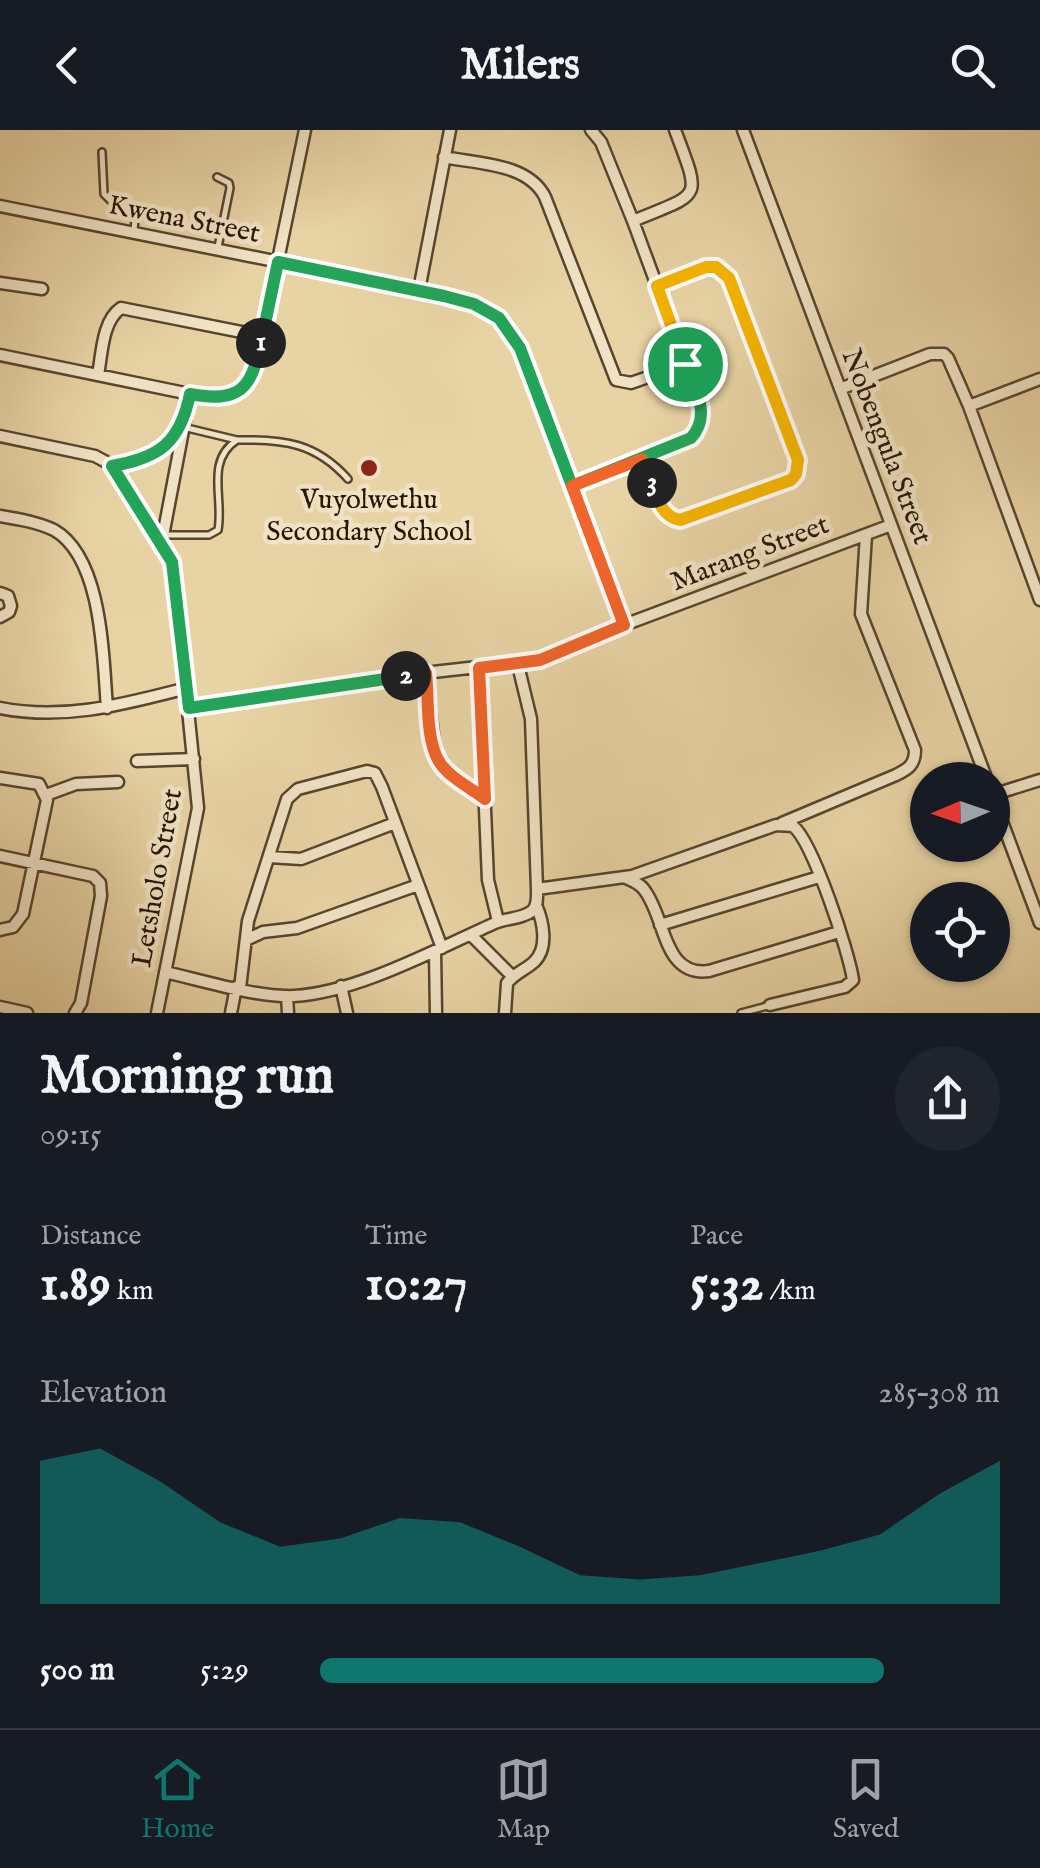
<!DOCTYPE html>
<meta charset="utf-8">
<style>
body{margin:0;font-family:"IM FELL English",serif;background:#20242c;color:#f1f3f6;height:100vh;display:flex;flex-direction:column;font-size:38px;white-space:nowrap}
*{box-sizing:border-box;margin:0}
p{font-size:32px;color:#9ea1a6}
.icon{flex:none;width:55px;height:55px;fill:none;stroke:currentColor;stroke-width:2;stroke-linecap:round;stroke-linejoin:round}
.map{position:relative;height:883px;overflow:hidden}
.details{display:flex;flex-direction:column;background:#171b24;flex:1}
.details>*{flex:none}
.needle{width:65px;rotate:268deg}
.tools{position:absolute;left:910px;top:632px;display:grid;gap:20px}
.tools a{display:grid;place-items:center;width:100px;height:100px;border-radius:50%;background:#171b24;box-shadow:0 2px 8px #0004;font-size:50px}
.pin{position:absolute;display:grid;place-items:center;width:85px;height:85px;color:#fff;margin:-42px;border:5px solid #fff;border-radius:50%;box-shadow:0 2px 10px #0007}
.km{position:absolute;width:50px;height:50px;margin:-25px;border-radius:50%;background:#222;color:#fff;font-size:28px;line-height:50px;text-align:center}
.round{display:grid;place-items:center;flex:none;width:105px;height:105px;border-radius:52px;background:#20242c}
.overview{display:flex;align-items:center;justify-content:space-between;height:170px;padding:0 40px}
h1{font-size:55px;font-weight:700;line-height:75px}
.stats{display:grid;grid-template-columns:repeat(3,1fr);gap:15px;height:170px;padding:10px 40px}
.stats div{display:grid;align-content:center}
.stats b{font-size:50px;font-weight:700}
.stats small{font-size:28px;font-weight:400}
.stats p{font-size:28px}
.chart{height:280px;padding:20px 40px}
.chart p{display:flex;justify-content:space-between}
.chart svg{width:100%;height:180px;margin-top:10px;fill:#0f766e;opacity:.7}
ul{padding:0 40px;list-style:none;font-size:32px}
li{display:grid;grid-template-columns:160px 120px 1fr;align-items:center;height:75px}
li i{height:25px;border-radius:12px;background:#0f766e}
header{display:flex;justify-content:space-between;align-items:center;height:130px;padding:0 40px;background:#171b24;font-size:45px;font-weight:700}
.tabs{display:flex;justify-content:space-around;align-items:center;height:140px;border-top:2px solid #363941;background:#171b24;font-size:28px;color:#9ea1a6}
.tabs a{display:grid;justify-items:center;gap:5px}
.tabs .on{color:#0f766e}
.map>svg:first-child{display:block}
</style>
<header><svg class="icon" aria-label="back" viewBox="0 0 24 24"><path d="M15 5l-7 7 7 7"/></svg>Milers<svg class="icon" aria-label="search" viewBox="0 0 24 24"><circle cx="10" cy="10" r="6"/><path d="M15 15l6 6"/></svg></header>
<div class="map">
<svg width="1040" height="883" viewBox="0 0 1040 883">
<rect width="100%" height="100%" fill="#e8d3a4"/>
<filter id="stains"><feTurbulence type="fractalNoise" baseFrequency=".002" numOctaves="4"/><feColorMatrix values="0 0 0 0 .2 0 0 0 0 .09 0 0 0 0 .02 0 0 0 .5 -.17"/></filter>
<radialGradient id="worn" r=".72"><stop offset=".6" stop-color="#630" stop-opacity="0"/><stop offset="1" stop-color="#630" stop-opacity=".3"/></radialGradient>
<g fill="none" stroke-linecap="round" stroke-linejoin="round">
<defs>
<path id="lane" d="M102 22 104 64 111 71 136 79 134 100
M217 47 229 53 230 58 218 117
M183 297 237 310
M166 405H209L218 400C224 368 205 331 237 310 284 309 316 313 348 349
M741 883 767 876"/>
<path id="street" d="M743 0 987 650
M444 27C478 34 528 33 545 67L616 250 631 253 685 234
M0 76 419 160C465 171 497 173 520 218L624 495
M633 91C702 62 702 72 675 0
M0 153 42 159
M419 160 450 0
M0 225 214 269C235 267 250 256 256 236L305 0
M98 245C102 224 102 191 121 178L262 206
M840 259 930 224H944L948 228 969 276 1040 470
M969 276 1040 249
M0 306 95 326 108 333 162 412 174 442 198 678 157 883
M642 329C650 349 657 384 680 391L791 350 798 335 725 143C705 129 677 148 657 156
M112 336C144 330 160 322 181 296
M572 355 691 308 701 295V275L633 91 601 12 591 0
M0 386C18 389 37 392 54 400 103 428 103 529 107 578
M162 411 190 264
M0 463 8 466 11 476 9 482 0 487
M479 538 488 750 498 791
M426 543 435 622 448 642 485 669
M0 578C65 591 124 574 187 558
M189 578 433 542 540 530 624 495 891 395
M137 631 194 629
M0 648 39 654 47 670 23 784 13 797 0 800
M1040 650 992 665 1040 793
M46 665 76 654 118 652
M782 693 896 645C908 639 915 635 915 620L861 484 866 405
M0 726 93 746 100 753 101 766 81 873 75 883
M269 727 301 729 395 693
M626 748C633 751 641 754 645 761 666 789 663 847 709 841L839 802
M537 759 632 746 776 695 793 696C813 712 849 822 853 850L845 857 770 875
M660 795 819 747
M471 805 512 846
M246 810 263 802 297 798 418 755
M435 821 436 883
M165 842C201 850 258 868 294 866 356 863 439 818 495 793 506 788 522 789 532 781 538 776 537 767 537 759L531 589 518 535
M341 856 347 883
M240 858 248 791 287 669 298 659 367 641 375 643 382 657 442 818
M287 866 288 883
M0 877 27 883
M231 883 236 857
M505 883 507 853C515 843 525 840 534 832 549 818 543 791 536 775"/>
</defs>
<use href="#lane" stroke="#57452e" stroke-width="10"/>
<use href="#street" stroke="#57452e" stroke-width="15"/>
<use href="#lane" stroke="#f0e2c4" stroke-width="5"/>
<use href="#street" stroke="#f0e2c4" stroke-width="10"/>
</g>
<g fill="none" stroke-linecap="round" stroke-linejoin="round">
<defs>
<path id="split-1" d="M261 213 278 132 444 166 474 174 499 188 520 218 572 356 691 308C712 285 695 259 685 234"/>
<path id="split-2" d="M261 213C251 260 239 273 190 264 180 313 159 328 112 336L172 432 189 578 406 546"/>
<path id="split-3" d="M406 546 426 543C429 569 425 610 440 633 450 648 471 658 485 669L479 538 540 530 624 495 572 356 642 329 652 353"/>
<path id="split-4" d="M652 353C658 369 661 386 680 390L791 350 796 344 798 330 729 148 716 137H706L657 156 685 234"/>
</defs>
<use href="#split-1" stroke="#fff" stroke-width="20"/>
<use href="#split-2" stroke="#fff" stroke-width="20"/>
<use href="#split-3" stroke="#fff" stroke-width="20"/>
<use href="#split-4" stroke="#fff" stroke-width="20"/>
<use href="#split-1" stroke="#22a559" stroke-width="12"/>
<use href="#split-2" stroke="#22a559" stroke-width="12"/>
<use href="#split-3" stroke="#f0652b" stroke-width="12"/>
<use href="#split-4" stroke="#f5b400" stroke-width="12"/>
</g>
<circle fill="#8f2418" stroke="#f0e2c4" stroke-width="4" cx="369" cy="338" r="10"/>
<g text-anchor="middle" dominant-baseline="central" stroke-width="9" stroke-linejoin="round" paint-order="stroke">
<g font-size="28" fill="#271606" stroke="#f0e2c4">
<text transform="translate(184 90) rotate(11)">Kwena Street</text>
<text transform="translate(886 317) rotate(69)">Nobengula Street</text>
<text transform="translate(750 424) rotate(-21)">Marang Street</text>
<text transform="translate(158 748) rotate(-80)">Letsholo Street</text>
</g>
<g font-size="28" fill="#271606" stroke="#f0e2c4">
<text x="369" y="370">Vuyolwethu<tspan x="369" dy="32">Secondary School</tspan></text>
</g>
</g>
<rect width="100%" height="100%" filter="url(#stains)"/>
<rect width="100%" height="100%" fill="url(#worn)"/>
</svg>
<div class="tools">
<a><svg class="needle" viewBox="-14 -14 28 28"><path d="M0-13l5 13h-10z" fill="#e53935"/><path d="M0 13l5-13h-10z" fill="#9ea1a6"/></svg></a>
<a><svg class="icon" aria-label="locate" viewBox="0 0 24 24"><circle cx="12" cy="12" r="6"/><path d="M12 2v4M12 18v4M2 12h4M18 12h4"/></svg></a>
</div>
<div class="pin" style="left:685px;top:234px;background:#1e9e55"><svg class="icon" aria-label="arrive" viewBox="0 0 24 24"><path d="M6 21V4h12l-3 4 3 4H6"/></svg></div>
<b class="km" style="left:261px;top:213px">1</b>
<b class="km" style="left:406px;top:546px">2</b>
<b class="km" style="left:652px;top:353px">3</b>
</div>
<section class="details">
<div class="overview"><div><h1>Morning run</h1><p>09:15</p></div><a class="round"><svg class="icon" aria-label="share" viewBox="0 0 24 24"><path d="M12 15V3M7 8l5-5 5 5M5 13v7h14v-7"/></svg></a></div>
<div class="stats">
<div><p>Distance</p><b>1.89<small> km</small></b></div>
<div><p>Time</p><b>10:27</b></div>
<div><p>Pace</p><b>5:32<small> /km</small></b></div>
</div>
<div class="chart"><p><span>Elevation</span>285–308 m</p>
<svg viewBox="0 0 160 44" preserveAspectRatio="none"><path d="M0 44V9L10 6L20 14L30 24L40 30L50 28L60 23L70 24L80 30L90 37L100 38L110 37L120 34L130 31L140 27L150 17L160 9V44z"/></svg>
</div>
<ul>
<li><b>500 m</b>5:29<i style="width:83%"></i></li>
</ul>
</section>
<nav class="tabs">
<a class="on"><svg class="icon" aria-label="home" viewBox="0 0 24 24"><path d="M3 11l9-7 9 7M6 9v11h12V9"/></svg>Home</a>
<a><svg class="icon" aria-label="map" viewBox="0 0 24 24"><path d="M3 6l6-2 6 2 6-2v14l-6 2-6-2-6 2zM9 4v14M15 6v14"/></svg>Map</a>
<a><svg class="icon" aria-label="saved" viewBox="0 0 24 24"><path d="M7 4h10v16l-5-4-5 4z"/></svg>Saved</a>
</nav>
